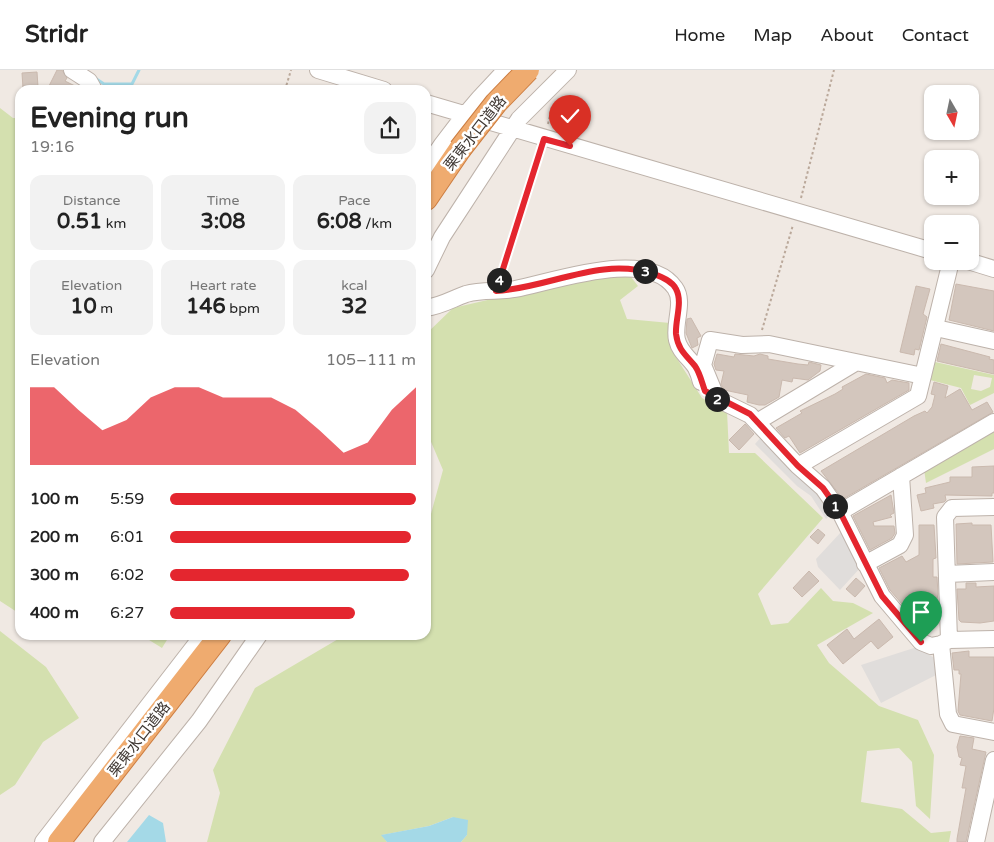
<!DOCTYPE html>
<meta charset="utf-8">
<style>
body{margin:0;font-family:"Varela Round","Noto Sans JP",sans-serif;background:#f2f2f2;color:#222;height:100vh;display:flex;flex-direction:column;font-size:19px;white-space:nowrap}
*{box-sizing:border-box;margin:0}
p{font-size:16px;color:#767676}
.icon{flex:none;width:28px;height:28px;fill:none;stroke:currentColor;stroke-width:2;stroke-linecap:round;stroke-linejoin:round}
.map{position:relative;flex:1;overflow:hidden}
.side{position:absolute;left:15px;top:15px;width:416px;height:555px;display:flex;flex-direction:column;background:#fff;border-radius:15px;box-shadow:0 1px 4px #0004}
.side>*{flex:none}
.needle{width:32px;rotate:171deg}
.controls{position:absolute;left:924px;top:15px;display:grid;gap:10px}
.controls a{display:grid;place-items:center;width:55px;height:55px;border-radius:10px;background:#fff;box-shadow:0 1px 4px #0004;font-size:25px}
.pin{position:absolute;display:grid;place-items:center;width:42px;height:42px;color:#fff;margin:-51px -21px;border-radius:50% 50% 50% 0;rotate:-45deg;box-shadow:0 0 5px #0007}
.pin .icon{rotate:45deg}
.km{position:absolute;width:25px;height:25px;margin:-12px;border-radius:50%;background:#222;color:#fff;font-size:14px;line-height:25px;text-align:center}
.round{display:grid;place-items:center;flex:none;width:52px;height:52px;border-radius:15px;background:#f2f2f2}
.summary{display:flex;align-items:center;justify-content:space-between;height:85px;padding:0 15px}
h1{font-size:28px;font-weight:800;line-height:38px}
.metrics{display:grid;grid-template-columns:repeat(3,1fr);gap:8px;height:85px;padding:5px 15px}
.metrics div{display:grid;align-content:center;border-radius:12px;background:#f2f2f2;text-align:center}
.metrics b{font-size:21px;font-weight:800}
.metrics small{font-size:14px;font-weight:400}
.metrics p{font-size:14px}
.chart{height:140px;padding:10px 15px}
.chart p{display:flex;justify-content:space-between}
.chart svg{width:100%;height:90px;margin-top:5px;fill:#e4262f;opacity:.7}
ul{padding:0 15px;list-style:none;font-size:16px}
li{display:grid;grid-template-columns:80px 60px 1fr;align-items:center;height:38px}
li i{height:12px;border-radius:6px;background:#e4262f}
header{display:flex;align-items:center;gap:30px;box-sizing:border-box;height:70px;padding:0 25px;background:#fff;border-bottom:1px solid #e0e0e0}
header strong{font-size:24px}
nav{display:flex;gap:28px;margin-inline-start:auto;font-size:18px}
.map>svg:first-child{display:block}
</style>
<header>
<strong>Stridr</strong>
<nav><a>Home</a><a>Map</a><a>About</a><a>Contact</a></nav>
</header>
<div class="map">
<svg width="994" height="772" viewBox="0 0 994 772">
<rect width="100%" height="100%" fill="#f0e9e3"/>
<path fill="#d4e0af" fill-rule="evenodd" d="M0 38 13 48H20V544L0 531Z
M628 203 638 216 620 230 627 249 670 253 674 284 702 328 727 341 729 383H755L823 448 758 524 771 555 788 553 821 518 833 531 853 533 873 543 817 575 829 593 879 636 918 650 934 685 930 749 916 736 912 692 899 678 867 681 861 732 902 739 931 763 951 761 949 772H461L467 765 453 747 429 756 382 765 387 772H207L220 723 213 700 255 618 345 565H426V462L443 400 426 360V264L453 238 591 206Z
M935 292 994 305V323L970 335 961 318 930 310ZM974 305 992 308 990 317 981 321 971 319Z
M994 359V379L926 413 924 399Z
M0 561 46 597 79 648 43 672 15 715 0 725Z
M141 565H170L162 578Z"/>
<path fill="#e0dddb" d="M762 366 819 421 833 442 826 449 811 426 797 416 755 374Z
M842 461 861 497 840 520 818 497 816 489Z
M917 577 936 589 938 604 881 633 861 595Z"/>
<path fill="#a4d9e7" d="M149 745 163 753 166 772H127Z
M453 747 468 750 467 765 461 772H387L381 765 429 756Z"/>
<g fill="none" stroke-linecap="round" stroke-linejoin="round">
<path stroke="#a4d9e7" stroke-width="3" d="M95 8 104 14H132L139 0"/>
</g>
<path fill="#d3c6bd" stroke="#cab9ae" d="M57 0H62L67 8 65 11 83 20H57L49 16Z
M37 2 38 17 23 18 22 3Z
M956 214 994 221V261L949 250Z
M916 216 930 219 923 244 927 247 921 272 919 280 915 279 914 285 900 282Z
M691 248 701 266 697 268 698 275 692 278 686 263 687 249Z
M941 274 990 287 989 289 994 290V304L937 291Z
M717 284 734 287 735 284 754 286 760 284 768 286V289L798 294 808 295 809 292 821 295 820 301 808 310 793 308 792 312 782 310 779 327 765 335H759L747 332 748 325 724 320 721 314 724 301 716 300 714 294Z
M866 304 885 308 887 313 892 310 909 313V320L800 383 789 366 785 368 776 358 802 343 800 341 835 324 843 319 842 317Z
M934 312 948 316 945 328 960 319 972 340 987 332 993 342 843 429 821 401 914 346 925 341 927 343 932 337 935 325 931 324Z
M745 354 754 364 739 380 729 370Z
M994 396V423H992V426L945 425 946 430 944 432 933 434 934 438 921 441 917 425 926 423 925 418 950 412V407H972V397Z
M891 425 894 443 890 445 892 447 873 452 874 456H894L895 463 892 468 870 480 853 446Z
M972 453V455H991L993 492 957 494 956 454Z
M919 455H934L936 488 933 489V507H937L938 524 936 535 916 536 923 549 917 552 907 535 902 534 890 520 879 498 902 486 906 492 919 485Z
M818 459 825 465 818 474 810 467Z
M809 501 819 511 802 527 793 518Z
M856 508 865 516 855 527 846 519Z
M966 513H976V517L994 516V551L980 553 961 552 959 550 957 519H966Z
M879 549 893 567 878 579 871 571 843 594 827 575 847 559 854 569Z
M969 581V587H994V638L992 651 960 645 958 641 961 604H959V600H954L952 583Z
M960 666 974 668 972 679 986 682 966 772H957V769L966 718H962L966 696 960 695 962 688 959 687 957 677Z"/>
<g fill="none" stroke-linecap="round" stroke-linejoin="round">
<defs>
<path id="minor" d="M72 0 89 11 94 20
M318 0 384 20
M426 33 932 181
M426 98C449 62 476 30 506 0
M968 191 994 199
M426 200 442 167 519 49 568 0
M426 238C441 236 452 229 466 224 482 219 499 222 515 219 553 212 647 177 675 218 685 232 673 254 677 270 680 283 690 288 696 298 698 302 700 308 701 312
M936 258 994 271
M923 306 769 274 742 275 710 270 703 295 717 329 750 345 798 396 823 418 840 442 882 526 921 572 931 576 941 574 949 570 994 569
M757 352 855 293
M798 396 918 326 951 191
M840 442 994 352
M865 494 900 475 905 465 901 406
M947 504 994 502
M949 570 945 447 952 438 994 437
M941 574 948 644 953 654 994 662
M43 772 203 565
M102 772 199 651 259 565
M976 772 994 690"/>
<path id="highway" d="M426 129 460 79
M59 772 220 565"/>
</defs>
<use href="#minor" stroke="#bdb2aa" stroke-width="18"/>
<use href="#highway" stroke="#cc7d41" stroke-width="24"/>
<path stroke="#baa89a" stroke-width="2" stroke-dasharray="2.5 2.5" stroke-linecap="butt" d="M285 20 291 0
M548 54 552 37
M801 128 834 0
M500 207 541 80
M762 260 793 155"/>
<use href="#minor" stroke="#fff" stroke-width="16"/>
<use href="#highway" stroke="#efab6f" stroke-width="22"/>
<defs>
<path id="highway-bridge" d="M460 79 496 33 528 0"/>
</defs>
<use href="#highway-bridge" stroke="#cc7d41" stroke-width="24" stroke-linecap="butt"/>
<use href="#highway-bridge" stroke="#efab6f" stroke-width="22"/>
</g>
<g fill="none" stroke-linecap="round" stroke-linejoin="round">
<defs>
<path id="route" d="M570 76 544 69 496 221C550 218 600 186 654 204 662 207 672 211 676 219 683 232 675 250 676 264 678 280 686 285 695 296 700 303 702 313 705 321L750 344 798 396 823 418 840 442 882 526 921 572"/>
</defs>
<use href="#route" stroke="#fff" stroke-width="10"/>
<use href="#route" stroke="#e4262f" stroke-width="6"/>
</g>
<g text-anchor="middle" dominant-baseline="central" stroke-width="5" stroke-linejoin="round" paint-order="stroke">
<g font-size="15" fill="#413934" stroke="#fff">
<text transform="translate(475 63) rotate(-52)">栗東水口道路</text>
<text transform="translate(139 669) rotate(-52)">栗東水口道路</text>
</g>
</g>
</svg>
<div class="controls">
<a><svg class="needle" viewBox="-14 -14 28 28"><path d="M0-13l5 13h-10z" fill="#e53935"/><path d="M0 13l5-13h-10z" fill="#767676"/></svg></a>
<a>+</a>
<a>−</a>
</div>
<div class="pin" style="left:921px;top:572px;background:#1e9e55"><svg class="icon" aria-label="arrive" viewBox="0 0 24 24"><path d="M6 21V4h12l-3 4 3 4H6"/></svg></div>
<div class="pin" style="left:570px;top:76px;background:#d93025"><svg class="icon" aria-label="check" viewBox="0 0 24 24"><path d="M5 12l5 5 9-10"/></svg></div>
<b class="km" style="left:835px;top:436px">1</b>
<b class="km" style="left:717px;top:329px">2</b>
<b class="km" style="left:645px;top:201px">3</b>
<b class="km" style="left:499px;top:210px">4</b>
<section class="side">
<div class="summary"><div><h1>Evening run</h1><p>19:16</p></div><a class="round"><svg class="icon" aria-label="share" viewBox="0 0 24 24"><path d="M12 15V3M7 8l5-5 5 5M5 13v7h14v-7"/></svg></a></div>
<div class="metrics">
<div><p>Distance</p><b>0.51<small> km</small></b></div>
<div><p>Time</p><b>3:08</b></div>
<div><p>Pace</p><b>6:08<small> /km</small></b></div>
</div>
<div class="metrics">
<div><p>Elevation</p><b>10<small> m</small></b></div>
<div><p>Heart rate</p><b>146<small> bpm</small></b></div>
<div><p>kcal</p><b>32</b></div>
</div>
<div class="chart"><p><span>Elevation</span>105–111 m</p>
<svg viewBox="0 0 160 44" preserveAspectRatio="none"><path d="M0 44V6L10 6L20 17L30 27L40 22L50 11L60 6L70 6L80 11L90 11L100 11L110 17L120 27L130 38L140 33L150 17L160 6V44z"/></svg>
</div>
<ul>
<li><b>100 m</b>5:59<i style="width:100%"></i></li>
<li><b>200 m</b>6:01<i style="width:98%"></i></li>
<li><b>300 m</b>6:02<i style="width:97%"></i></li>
<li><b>400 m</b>6:27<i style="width:75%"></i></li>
</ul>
</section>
</div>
